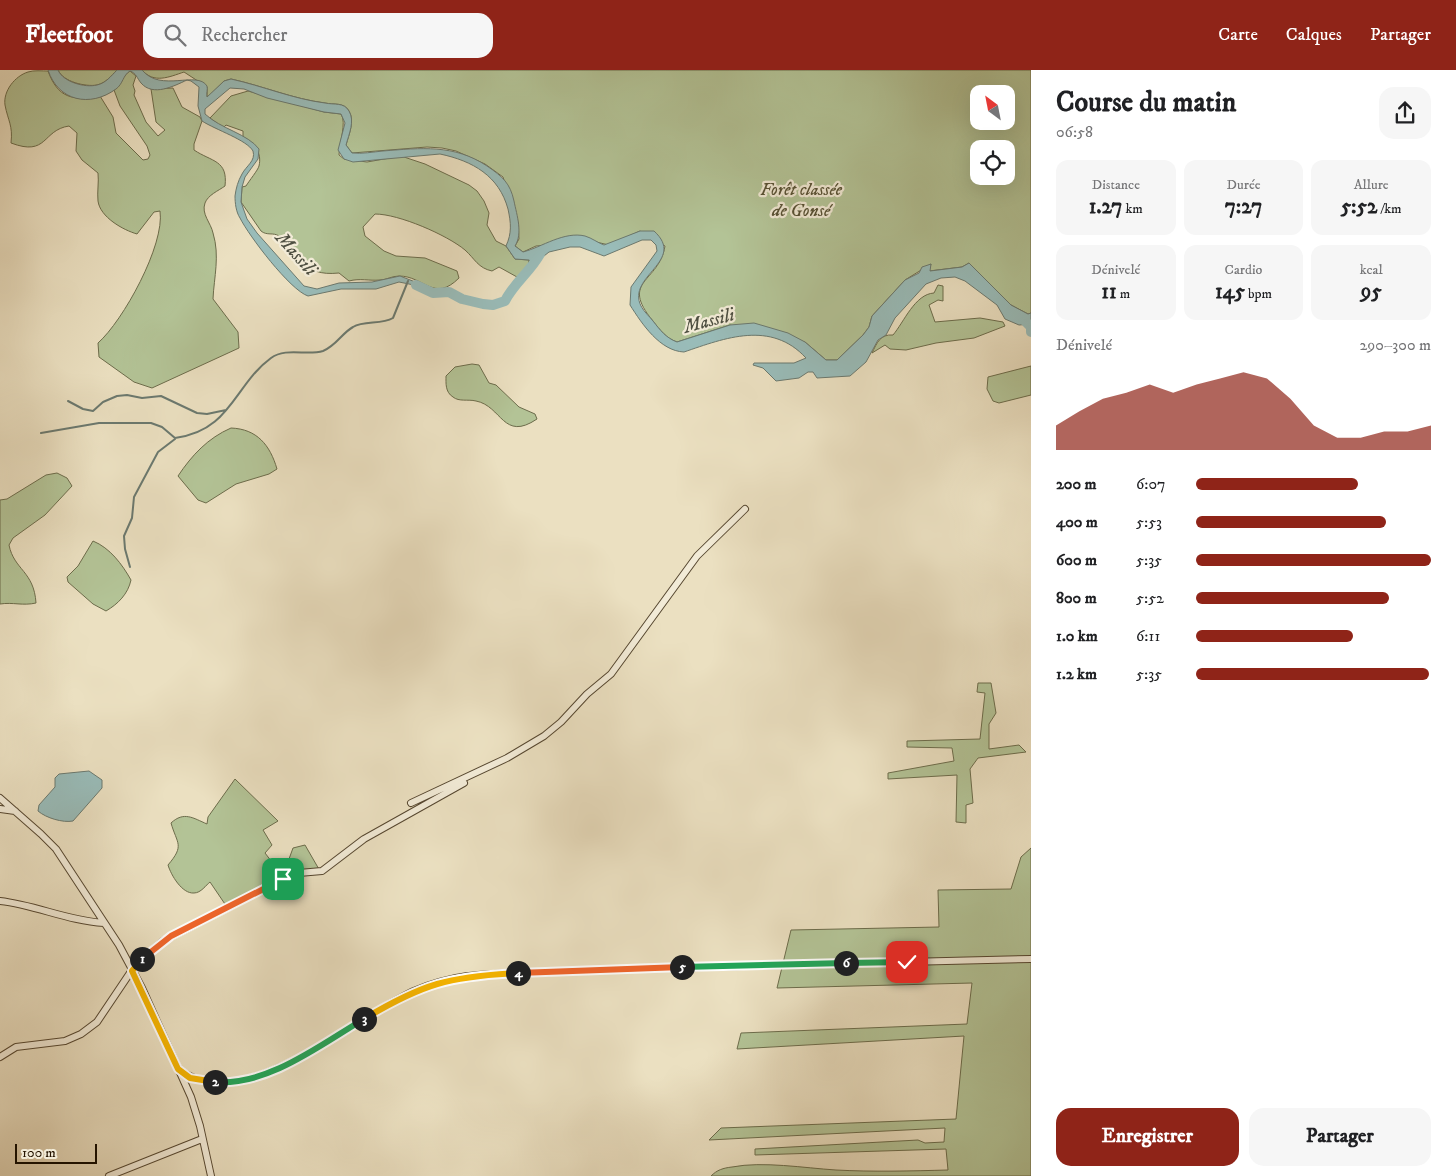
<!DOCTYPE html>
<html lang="fr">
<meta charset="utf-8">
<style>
body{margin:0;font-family:"IM FELL DW Pica",serif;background:#f6f6f6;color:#202124;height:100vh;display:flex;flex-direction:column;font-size:19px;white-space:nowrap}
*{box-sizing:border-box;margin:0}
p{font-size:16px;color:#757577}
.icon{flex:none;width:28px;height:28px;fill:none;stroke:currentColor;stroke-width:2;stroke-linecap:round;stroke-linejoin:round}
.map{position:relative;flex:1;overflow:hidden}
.details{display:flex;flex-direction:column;background:#fff;width:425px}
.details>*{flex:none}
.needle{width:32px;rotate:328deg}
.controls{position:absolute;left:970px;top:15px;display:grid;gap:10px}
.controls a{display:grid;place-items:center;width:45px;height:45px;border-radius:10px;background:#fff;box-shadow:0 5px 20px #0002;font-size:25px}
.scale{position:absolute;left:15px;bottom:12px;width:82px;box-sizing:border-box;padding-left:5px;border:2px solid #251400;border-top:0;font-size:14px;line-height:18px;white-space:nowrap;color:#251400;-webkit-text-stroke:4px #f2ebd7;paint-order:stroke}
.pin{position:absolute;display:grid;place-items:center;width:42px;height:42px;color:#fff;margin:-21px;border-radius:10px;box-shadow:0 2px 8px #0006}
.km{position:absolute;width:25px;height:25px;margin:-12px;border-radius:50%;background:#222;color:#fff;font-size:14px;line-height:25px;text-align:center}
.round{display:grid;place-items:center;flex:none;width:52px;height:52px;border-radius:15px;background:#f6f6f6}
.overview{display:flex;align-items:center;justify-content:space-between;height:85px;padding:0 25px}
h1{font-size:28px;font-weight:700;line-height:38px}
.metrics{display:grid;grid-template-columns:repeat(3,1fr);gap:8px;height:85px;padding:5px 25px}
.metrics div{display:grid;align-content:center;border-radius:12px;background:#f6f6f6;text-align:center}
.metrics b{font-size:21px;font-weight:700}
.metrics small{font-size:14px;font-weight:400}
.metrics p{font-size:14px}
.chart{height:140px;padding:10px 25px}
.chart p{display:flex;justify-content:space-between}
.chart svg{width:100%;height:90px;margin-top:5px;fill:#8f2418;opacity:.7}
.cta{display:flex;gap:10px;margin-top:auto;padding:10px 25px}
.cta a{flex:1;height:58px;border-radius:15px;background:#8f2418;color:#fff;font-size:20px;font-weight:700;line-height:58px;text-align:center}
.cta a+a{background:#f6f6f6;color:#202124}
ul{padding:0 25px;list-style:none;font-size:16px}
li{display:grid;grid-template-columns:80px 60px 1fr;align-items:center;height:38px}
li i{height:12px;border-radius:6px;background:#8f2418}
header{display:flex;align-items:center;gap:30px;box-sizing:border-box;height:70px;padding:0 25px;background:#8f2418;color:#fff}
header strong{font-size:24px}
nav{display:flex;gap:28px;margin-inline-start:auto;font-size:18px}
.search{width:350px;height:45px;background:#f6f6f6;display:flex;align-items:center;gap:12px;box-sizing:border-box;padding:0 18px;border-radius:15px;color:#757577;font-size:19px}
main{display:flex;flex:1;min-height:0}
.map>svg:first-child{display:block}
</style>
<header>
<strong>Fleetfoot</strong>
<div class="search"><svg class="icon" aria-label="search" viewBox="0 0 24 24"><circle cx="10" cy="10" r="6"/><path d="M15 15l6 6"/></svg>Rechercher</div>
<nav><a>Carte</a><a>Calques</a><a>Partager</a></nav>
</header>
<main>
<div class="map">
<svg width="1031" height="1106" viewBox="0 0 1031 1106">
<rect width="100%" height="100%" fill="#ebe0c1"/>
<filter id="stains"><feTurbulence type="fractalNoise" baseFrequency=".004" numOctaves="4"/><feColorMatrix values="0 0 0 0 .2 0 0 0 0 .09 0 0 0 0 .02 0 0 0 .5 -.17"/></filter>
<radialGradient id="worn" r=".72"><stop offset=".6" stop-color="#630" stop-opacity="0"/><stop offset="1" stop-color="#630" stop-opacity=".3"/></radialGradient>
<path fill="#b3c396" stroke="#6c6c4b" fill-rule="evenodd" d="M58 0H117C111 6 106 13 97 15 86 17 63 12 58 0Z
M142 0H1031V243L1028 244 1011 235 969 193 962 197 929 201 931 194 905 210 872 246 869 257 863 265 837 290H826L805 272 730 255 677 272C666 268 660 260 653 251 619 210 659 213 665 176L640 161 609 175 596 172 536 176 523 182 515 176 519 169 518 152 503 107 485 94 456 81 442 78 427 77 352 83 346 75C349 64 355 51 349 41 344 32 334 35 325 33 293 29 263 16 231 9L224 11 207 28V17L184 2C169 7 154 14 142 0ZM979 24H1006V51H979ZM979 79H1006V106H979Z
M48 1C58 28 72 31 100 26L113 47 116 63 143 90 148 89 150 85 147 76 120 36 114 20C121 14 123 5 130 1L136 6 133 15 135 21 134 25 146 52 158 66 165 60 156 52 151 19 173 18 182 37 200 47 202 51 194 74V80C212 92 228 90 225 116 218 121 208 125 205 133 201 144 211 153 213 163 220 186 214 207 213 229L238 262 239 278 152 318 134 312 99 287 98 273C123 251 165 175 160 141L154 142 137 164C123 160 100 147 98 131 97 122 99 112 98 103L82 90 76 81 77 63 69 56C42 60 48 87 11 73 13 55 8 51 5 35 3 21 15 6 28 2 34 0 42 1 48 1Z
M248 21 324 42 341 44C347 52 339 74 339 85L344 89 367 92 401 86 425 94 469 115 477 121 484 131 489 143 487 155 496 171 506 176 515 189 529 190 528 197 517 207 499 197 492 201C478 198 475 189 465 180 447 165 399 144 375 144L363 157 365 166 384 181 396 186 425 188 457 201 459 208C434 233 424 206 399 206 392 206 386 210 380 210 369 211 360 208 349 211L339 203C300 207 305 184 279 166 273 162 267 166 261 161L241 132 242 117 246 116C249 111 258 100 259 96 262 83 255 73 243 67V61L226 55 223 58 210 48 231 26Z
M938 215 943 216V231L938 230 929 235 935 252 980 248 1003 252 1005 256 974 268 936 273 906 280 890 279 885 275 872 283C877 273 880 264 893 265 904 252 915 224 934 223Z
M472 294 479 295 489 313 496 315 519 337 535 344 537 349C503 372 502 336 476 331 468 329 459 332 453 327 445 322 446 313 446 306L455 297Z
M1031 296V325L999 333 993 331 987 319 988 307Z
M231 358C257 359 270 375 277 399L269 404 236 414 206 433 198 430 178 406C192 385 208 368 231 358Z
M57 403 67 408 72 416 45 445 13 468 9 475C14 500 34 501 36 533 23 536 13 532 0 534V430L7 429 46 405Z
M93 471C110 478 122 494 131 510 128 524 118 534 106 541L93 534 68 512 67 507 78 496Z
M978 613H991L996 643 989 654V679L1019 675 1026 682 978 688 970 699 973 733 966 735V753L956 752 957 705 888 709V703L954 691 952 678 907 677V671L980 669 985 623 977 622Z
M235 709 278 751 263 760 272 775 265 783 275 796 289 789 293 778 305 775 320 801 284 810 229 840 210 812C206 815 201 823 194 823 182 824 171 805 168 795 185 775 177 774 171 753 184 741 193 748 207 754L208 747Z
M1031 778V1106H711C717 1100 723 1098 732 1097 763 1091 804 1098 836 1100 873 1102 911 1101 948 1100L946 1079 755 1085V1079L918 1070 925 1073 944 1072 945 1058 709 1070 721 1058 956 1049 964 966 737 979 741 963 967 954 972 913 777 918 791 860 939 857 938 820 1011 819 1021 787Z"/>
<path fill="#99bcb9" stroke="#6b796f" d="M48 0H58C63 12 85 18 97 15 106 13 111 6 117 0H142C161 23 197 0 207 16 208 19 206 24 207 27L224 11 231 9C263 16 293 29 325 33 334 35 344 32 349 41 355 51 349 64 346 75L352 83C362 84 373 82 383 81 421 78 454 74 487 96 503 107 510 113 514 131 517 146 523 163 515 176L523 182C542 177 564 161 585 166 592 168 598 173 604 175L640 161H654C687 191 626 206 641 236 644 242 650 247 653 251 660 260 666 268 677 272L730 255 754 253 788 263 805 272 826 290H837L863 265 869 257 872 246 905 210 919 203 922 197 931 194 930 201 962 197 969 193 1011 235 1028 244 1031 243V254L1019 255 1005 249 997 235 965 211 955 207 941 208 926 214 895 248 886 265 878 270 866 292 850 306 817 308 813 302H808L799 308 776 311 763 298 753 295 754 293H794L806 288C771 250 725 268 684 282 660 281 642 254 630 235L631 217 657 181 656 175 651 170H642L604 186 580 177H570L549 182 534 194 529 190 515 189 506 176C512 163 511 153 508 139 499 106 473 91 440 84L353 92 344 89 338 80 345 53 341 44 324 42 267 28 244 19 230 18 205 39V44C221 59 248 64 259 79L258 89 245 107 242 117 241 132 247 149 257 163 304 216 317 219 339 213 372 212 400 206 428 217 429 223 414 215 399 212 376 219H341L308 226C290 220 249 166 240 148 236 142 235 133 235 126 236 118 238 111 242 104 246 96 256 91 253 81 247 70 216 60 202 51L198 36 199 17 191 11 187 10C174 16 153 27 141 13 137 8 136 3 130 1 123 5 123 14 116 19 90 38 58 31 48 0Z
M89 701 102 710V718L73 751C63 753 46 748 38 741L39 735 55 717V708L59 704Z"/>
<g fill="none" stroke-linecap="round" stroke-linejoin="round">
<path stroke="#6b796f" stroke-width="2" d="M68 331 83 339 93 341 103 332 117 326 127 325 142 328 161 326 197 343 207 344 226 340
M41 363 99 353H151L162 357 175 368C231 361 234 315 271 288 286 277 307 286 323 281 336 276 342 263 353 257 364 250 381 255 393 248L408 211
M130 497 125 479 124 466 132 448 134 427 158 382 175 369"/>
<path stroke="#99bcb9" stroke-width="10" d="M416 215 433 223 449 222 462 229 483 234 493 235 505 231C514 213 530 202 540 184
M1023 249 1031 257V262"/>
<defs>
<path id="street" d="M0 728 41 764 56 779 119 875 142 918 191 1027 200 1056 211 1106
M411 733 507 688 544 666 561 652 587 624 611 604 697 486 745 439
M0 739 15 741
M0 831C36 835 68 851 104 853
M0 987 16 977 65 971 81 964 97 952 136 894 163 871 283 809 299 803 322 801 364 769 464 713
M178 999C241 1047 345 955 402 927 418 918 437 912 456 908 480 903 506 904 531 903 574 901 616 899 659 898 783 895 907 892 1031 889
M109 1106 202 1069"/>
</defs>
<use href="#street" stroke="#564730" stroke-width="8"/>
<use href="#street" stroke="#f2ebd7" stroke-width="6"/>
</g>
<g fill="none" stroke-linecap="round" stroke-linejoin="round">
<defs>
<path id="split-1" d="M142 889 171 866 283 809"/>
<path id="split-2" d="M142 889 132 901 178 999 190 1008 215 1012"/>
<path id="split-3" d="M215 1012C268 1016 320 975 364 949"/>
<path id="split-4" d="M364 949C422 914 450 906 518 903"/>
<path id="split-5" d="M518 903 682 897"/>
<path id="split-6" d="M682 897 846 893"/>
<path id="split-7" d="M846 893 907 892"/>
</defs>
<use href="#split-1" stroke="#fff" stroke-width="10"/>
<use href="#split-2" stroke="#fff" stroke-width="10"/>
<use href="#split-3" stroke="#fff" stroke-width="10"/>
<use href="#split-4" stroke="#fff" stroke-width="10"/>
<use href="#split-5" stroke="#fff" stroke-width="10"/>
<use href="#split-6" stroke="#fff" stroke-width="10"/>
<use href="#split-7" stroke="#fff" stroke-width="10"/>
<use href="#split-1" stroke="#f0652b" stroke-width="6"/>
<use href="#split-2" stroke="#f5b400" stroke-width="6"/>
<use href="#split-3" stroke="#22a559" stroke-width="6"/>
<use href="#split-4" stroke="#f5b400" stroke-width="6"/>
<use href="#split-5" stroke="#f0652b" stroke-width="6"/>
<use href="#split-6" stroke="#22a559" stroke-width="6"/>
<use href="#split-7" stroke="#22a559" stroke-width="6"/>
</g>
<g text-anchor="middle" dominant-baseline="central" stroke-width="4.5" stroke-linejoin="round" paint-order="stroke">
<g font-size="18" font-style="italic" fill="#575134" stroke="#f2ebd7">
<text x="801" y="120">Forêt classée<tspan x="801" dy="21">de Gonsé</tspan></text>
</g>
<g font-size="19" font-style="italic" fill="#4e4f41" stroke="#f2ebd7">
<text transform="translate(296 184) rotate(48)">Massili</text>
<text transform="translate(709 251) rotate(-15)">Massili</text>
</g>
</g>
<rect width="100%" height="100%" filter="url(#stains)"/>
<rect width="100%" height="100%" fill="url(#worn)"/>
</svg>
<div class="controls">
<a><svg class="needle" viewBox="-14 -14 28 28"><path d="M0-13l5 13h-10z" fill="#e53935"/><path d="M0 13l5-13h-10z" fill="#757577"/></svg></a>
<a><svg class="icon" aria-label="locate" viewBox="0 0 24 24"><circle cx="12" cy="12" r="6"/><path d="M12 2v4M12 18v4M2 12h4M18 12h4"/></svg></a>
</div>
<div class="scale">100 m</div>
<div class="pin" style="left:283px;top:809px;background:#1e9e55"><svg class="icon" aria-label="arrive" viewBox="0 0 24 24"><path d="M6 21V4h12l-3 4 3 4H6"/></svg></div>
<div class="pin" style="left:907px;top:892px;background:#d93025"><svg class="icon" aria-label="check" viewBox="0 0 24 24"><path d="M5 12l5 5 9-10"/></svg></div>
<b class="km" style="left:142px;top:889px">1</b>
<b class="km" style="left:215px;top:1012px">2</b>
<b class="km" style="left:364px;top:949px">3</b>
<b class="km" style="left:518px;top:903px">4</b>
<b class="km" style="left:682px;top:897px">5</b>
<b class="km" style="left:846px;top:893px">6</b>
</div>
<section class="details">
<div class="overview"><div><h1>Course du matin</h1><p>06:58</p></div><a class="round"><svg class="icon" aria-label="share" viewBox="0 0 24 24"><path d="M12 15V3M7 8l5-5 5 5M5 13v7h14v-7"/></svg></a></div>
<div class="metrics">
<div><p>Distance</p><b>1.27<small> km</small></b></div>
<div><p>Durée</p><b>7:27</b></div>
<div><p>Allure</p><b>5:52<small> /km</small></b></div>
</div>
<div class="metrics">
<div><p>Dénivelé</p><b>11<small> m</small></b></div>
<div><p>Cardio</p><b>145<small> bpm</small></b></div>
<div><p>kcal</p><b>95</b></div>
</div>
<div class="chart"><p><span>Dénivelé</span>290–300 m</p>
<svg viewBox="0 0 160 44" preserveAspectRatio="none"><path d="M0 44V32L10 25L20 19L30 16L40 12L50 16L60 12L70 9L80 6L90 9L100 19L110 32L120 38L130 38L140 35L150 35L160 32V44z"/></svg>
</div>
<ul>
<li><b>200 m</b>6:07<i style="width:69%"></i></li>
<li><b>400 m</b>5:53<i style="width:81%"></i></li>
<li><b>600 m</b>5:35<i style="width:100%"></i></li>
<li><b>800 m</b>5:52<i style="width:82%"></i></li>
<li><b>1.0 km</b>6:11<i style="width:67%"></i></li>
<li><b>1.2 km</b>5:35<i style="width:99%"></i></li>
</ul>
<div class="cta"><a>Enregistrer</a><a>Partager</a></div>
</section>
</main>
